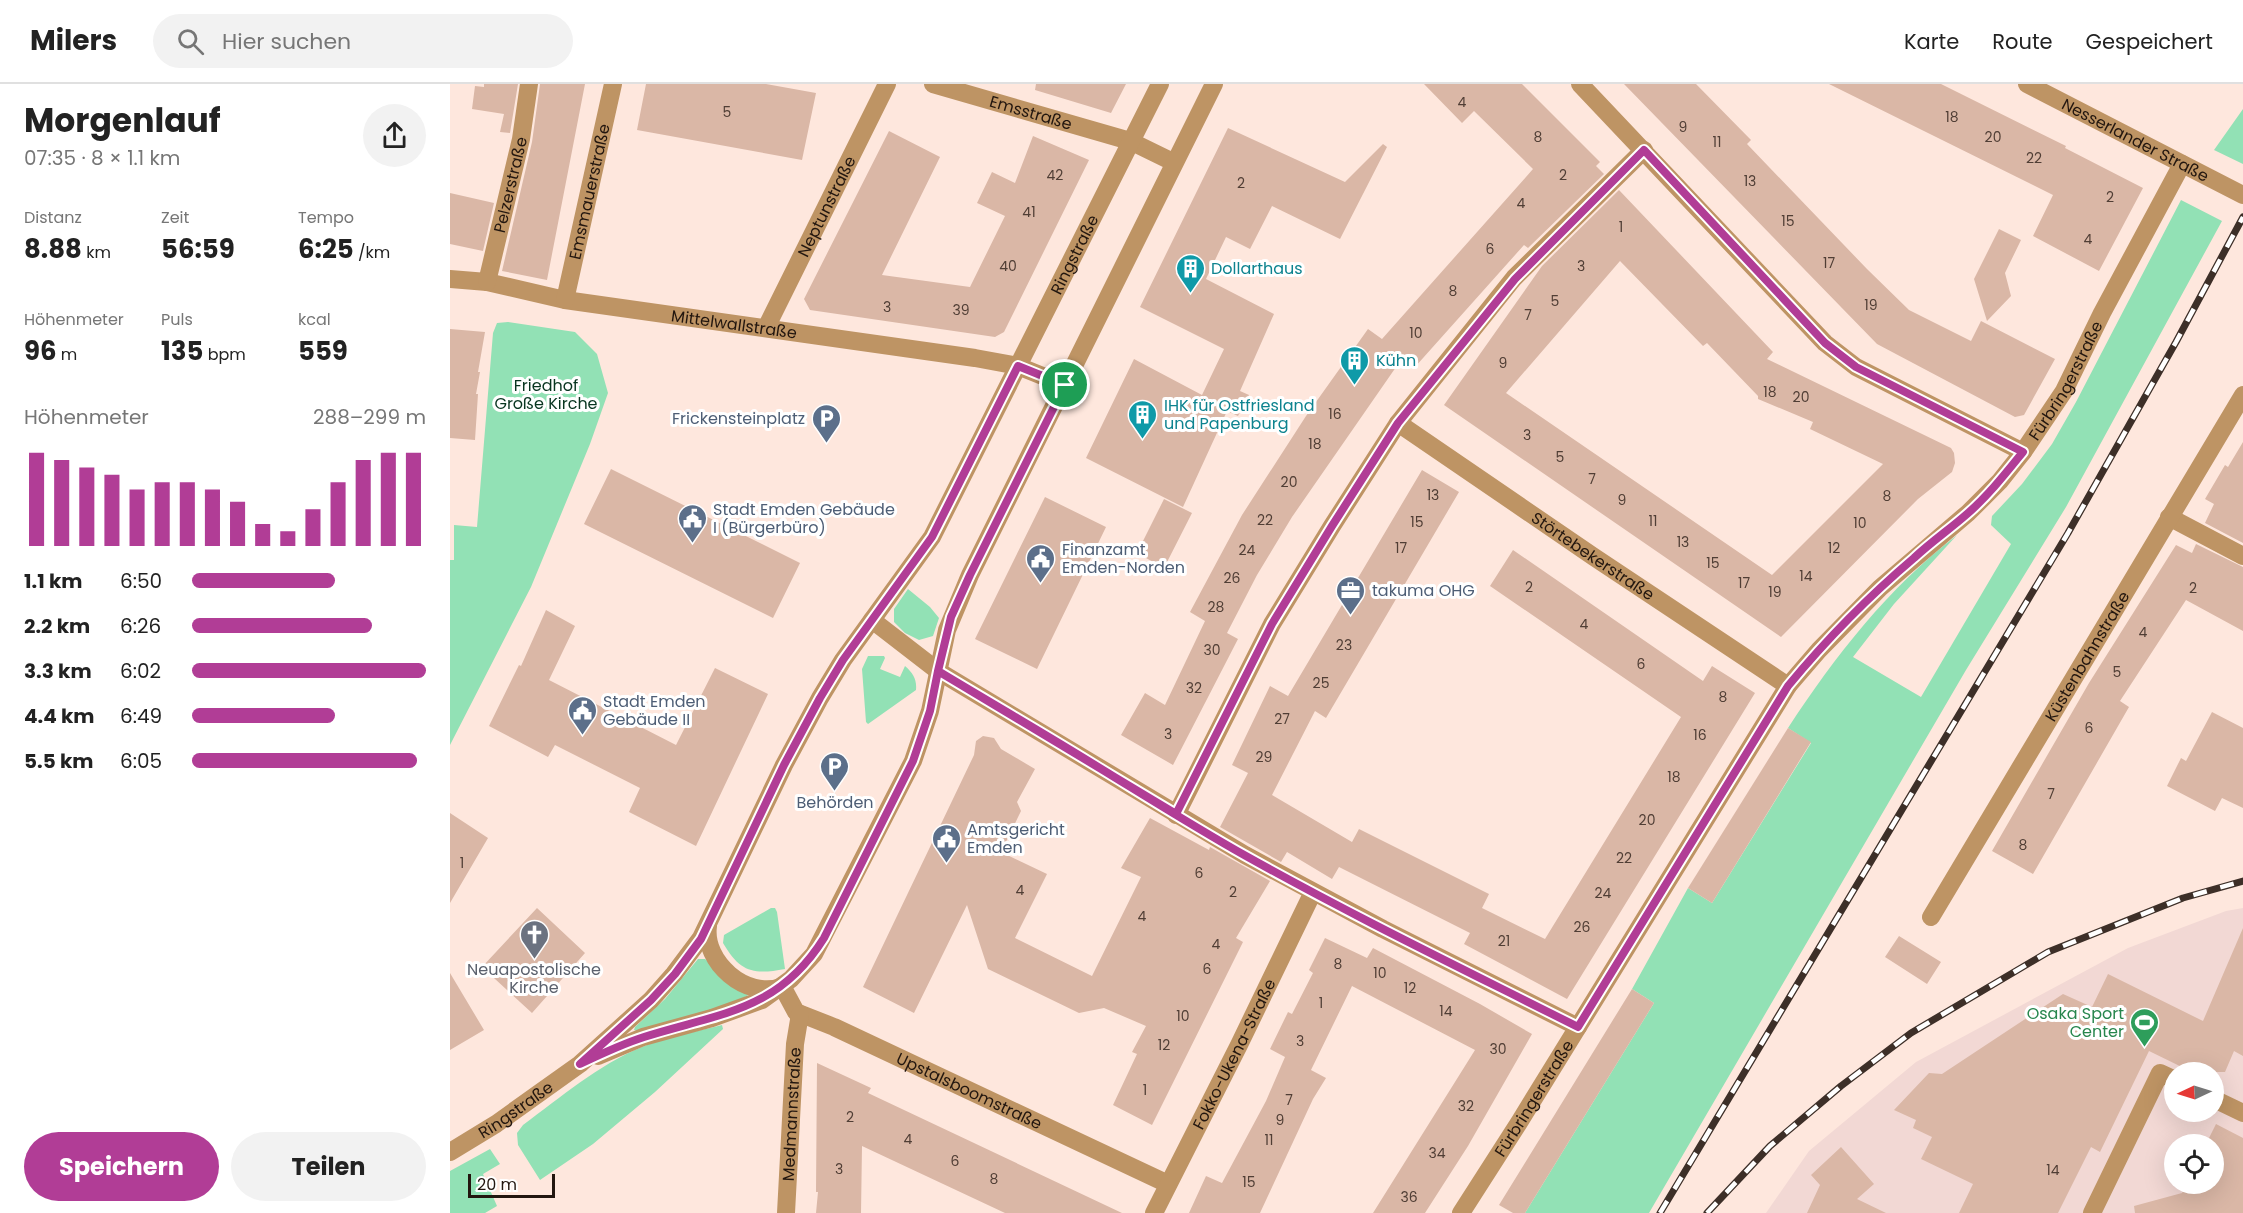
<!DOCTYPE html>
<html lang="de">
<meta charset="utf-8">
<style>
body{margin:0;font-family:Poppins,sans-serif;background:#f2f2f2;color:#222;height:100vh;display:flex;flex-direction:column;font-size:22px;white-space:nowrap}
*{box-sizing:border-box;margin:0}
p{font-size:20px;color:#767676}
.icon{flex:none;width:33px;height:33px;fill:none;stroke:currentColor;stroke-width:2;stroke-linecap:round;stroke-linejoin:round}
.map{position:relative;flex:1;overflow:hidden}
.sheet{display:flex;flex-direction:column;background:#fff;width:450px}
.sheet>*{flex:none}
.needle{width:39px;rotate:266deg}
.buttons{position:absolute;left:1714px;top:978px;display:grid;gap:12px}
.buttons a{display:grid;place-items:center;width:60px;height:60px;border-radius:50%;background:#fff;box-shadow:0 6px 24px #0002;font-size:30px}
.scale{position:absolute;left:18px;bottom:15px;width:87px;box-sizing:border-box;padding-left:6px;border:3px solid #22160f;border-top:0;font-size:16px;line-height:21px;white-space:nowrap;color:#22160f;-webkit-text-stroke:4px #fff;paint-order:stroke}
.pin{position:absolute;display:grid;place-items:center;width:51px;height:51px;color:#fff;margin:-26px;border:3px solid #fff;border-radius:50%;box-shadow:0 2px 6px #0007}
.round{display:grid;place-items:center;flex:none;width:63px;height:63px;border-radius:32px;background:#f2f2f2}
.overview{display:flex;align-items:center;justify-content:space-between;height:102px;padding:0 24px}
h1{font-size:33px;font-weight:700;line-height:45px}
.figures{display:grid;grid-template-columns:repeat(3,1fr);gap:9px;height:102px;padding:6px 24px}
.figures div{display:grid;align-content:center}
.figures b{font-size:26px;font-weight:700}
.figures small{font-size:16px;font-weight:400}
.figures p{font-size:16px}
.chart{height:168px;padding:12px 24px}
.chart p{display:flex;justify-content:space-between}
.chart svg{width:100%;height:108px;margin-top:6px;stroke:#b13d96;stroke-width:6}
.button{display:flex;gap:12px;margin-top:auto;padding:12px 24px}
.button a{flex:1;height:69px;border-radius:36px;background:#b13d96;color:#fff;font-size:24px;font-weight:700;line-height:69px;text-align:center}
.button a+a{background:#f2f2f2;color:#222}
ul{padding:0 24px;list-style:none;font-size:20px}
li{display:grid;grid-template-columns:96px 72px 1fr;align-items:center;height:45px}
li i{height:15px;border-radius:8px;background:#b13d96}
header{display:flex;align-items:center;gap:36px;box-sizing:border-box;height:84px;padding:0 30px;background:#fff;border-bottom:2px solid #e0e0e0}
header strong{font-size:28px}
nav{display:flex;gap:33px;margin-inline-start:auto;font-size:21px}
.search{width:420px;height:54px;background:#f2f2f2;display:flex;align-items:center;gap:15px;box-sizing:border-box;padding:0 21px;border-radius:33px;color:#767676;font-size:22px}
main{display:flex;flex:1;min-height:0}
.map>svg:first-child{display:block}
</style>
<header>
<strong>Milers</strong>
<div class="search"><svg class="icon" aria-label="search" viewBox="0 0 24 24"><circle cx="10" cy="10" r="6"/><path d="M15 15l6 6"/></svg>Hier suchen</div>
<nav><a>Karte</a><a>Route</a><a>Gespeichert</a></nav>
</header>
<main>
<section class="sheet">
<div class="overview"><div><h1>Morgenlauf</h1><p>07:35 · 8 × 1.1 km</p></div><a class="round"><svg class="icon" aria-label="share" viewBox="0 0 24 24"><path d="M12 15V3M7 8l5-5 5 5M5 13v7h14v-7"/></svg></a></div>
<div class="figures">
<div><p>Distanz</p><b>8.88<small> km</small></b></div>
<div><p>Zeit</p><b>56:59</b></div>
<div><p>Tempo</p><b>6:25<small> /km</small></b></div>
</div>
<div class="figures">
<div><p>Höhenmeter</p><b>96<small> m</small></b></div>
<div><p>Puls</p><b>135<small> bpm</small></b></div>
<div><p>kcal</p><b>559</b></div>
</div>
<div class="chart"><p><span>Höhenmeter</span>288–299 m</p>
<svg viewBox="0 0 160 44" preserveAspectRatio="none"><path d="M5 44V6M15 44V9M25 44V12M35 44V15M45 44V21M55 44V18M65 44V18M75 44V21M85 44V26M95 44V35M105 44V38M115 44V29M125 44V18M135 44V9M145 44V6M155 44V6"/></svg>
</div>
<ul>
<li><b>1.1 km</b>6:50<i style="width:61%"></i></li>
<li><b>2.2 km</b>6:26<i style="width:77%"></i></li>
<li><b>3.3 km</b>6:02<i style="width:100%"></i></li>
<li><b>4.4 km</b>6:49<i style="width:61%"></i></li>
<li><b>5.5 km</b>6:05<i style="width:96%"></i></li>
</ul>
<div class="button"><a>Speichern</a><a>Teilen</a></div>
</section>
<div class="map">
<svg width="1793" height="1129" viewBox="0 0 1793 1129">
<rect width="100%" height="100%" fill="#fee7dd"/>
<path fill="#f2d8d4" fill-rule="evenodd" d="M1793 824V1129H1316L1359 1067 1466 978 1678 864 1776 827ZM1725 988H1764V1028H1725ZM1725 1060H1764V1100H1725Z"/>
<path fill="#92e1b5" d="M1793 25V80L1764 66Z
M1731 116 1772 137 1616 423 1516 586 1199 1129H1075L1204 919 1182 905 1238 804 1262 819 1361 659 1338 644C1385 572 1439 503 1507 451L1444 520 1403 573 1471 613 1561 460 1541 441 1542 432 1572 400 1602 360 1626 318Z
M58 238 125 248 147 270 158 309 140 360 81 503 0 661V476H4V441L27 443 43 249 47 239Z
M458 505 480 523 489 534 483 552 469 556 455 549 444 538V525Z
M418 572H434L435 574 430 585 450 593 455 582C463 589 467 595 466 606L418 640 416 638 412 585Z
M321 824H325L327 828 335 885C303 891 290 888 273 859L274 851Z
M248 875H255L260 879 299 910 297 912 274 923 187 947 184 946 185 943 215 915Z
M272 941 273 945 205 1008 143 1060 90 1096 68 1061 67 1049 73 1041C111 1013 148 981 192 963 217 952 246 948 272 941Z
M40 1065 50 1080 33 1090 47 1122 35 1129H0V1087Z"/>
<path fill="#dab7a6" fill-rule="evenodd" d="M34 0H68L60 49 50 48 54 30 22 25 25 2 34 3Z
M90 0H135L97 196 52 187 82 58Z
M196 0H316L366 9 352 76 187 46Z
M586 0H676L661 29 585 6Z
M974 0H1072L1150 78 1146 82 1154 90 1078 164 1074 161 965 283 953 273 842 433 807 491 777 549 788 555 723 681 671 651 695 609 715 621 755 537 740 528 792 431 856 332 918 245 932 255 1083 85 1024 27 1012 39Z
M1174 0H1246L1301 56 1297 60 1417 185 1459 226 1521 257 1531 237 1605 275 1574 331 1565 333 1427 260Z
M1379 0H1491L1616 62 1615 64 1693 104 1649 187 1583 152 1603 111Z
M778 44 895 98 933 60 937 63 890 155 822 122 800 165 776 153 756 195 824 230 790 307 799 311 788 332 777 327 733 423 636 374 684 275 752 311 774 265 690 223Z
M439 47 490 73 432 191 520 203 555 132 527 119 542 88 565 99 583 52 639 76 554 248 545 253 360 226 354 215Z
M1169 106 1323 268 1317 275 1501 364 1504 369 1505 379 1502 388 1468 415 1331 553 994 321 1092 182ZM1170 177 1253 262 1257 259 1308 312V315L1363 338 1360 345 1433 380 1322 491 1056 309Z
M0 109 44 119 33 167 0 160Z
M1549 145 1571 156 1555 189 1561 212 1537 237 1524 195Z
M0 245 35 248 28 288H30L26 310H28L25 356 0 354Z
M1793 358V459L1755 439 1764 420 1755 415 1775 381 1778 383Z
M161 385 350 479 323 534 134 440Z
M972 386 1009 408 876 634 865 627 822 711 902 758 909 745 1039 810 1032 824 1095 855 1231 633 1040 502 1063 466 1253 597 1262 582 1305 609 1117 915 1014 860 1020 849 889 783 882 795 837 768 831 778 770 743 798 689 782 681 820 602 838 612Z
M595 413 656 443 587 585 525 555Z
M714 415 742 429 714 484 687 469Z
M1746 460 1793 483V547L1736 516 1670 617 1679 623 1583 790 1542 767 1639 599 1726 461 1742 469Z
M96 526 125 542 99 596 226 661 265 584 318 610 246 762 179 728 190 704 105 661 98 673 39 642 69 581 71 582Z
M1762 628 1793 644V724L1772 714 1765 727 1717 702 1731 674 1736 677Z
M1338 644 1361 658 1262 819 1238 804Z
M533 652 544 654 551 665 585 685 567 718 571 727 551 768 597 790 565 854 642 892 691 793 671 784 700 734 759 766 760 763 820 797 786 854 793 858 702 1041 663 1021 687 970 682 968 696 942 654 924 629 929 538 885 517 821 464 929 413 903 524 671 526 657Z
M0 729 38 754 0 819Z
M87 824 135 869 82 929 32 883Z
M1793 844V972L1784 967 1775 988H1742L1699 967 1650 1068 1641 1063 1608 1129H1509L1523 1100 1471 1075 1482 1053 1463 1044 1466 1036 1444 1026 1479 989 1492 990 1613 910 1642 923 1658 890 1753 937Z
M1449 852 1491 878 1477 900 1435 873Z
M875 854 917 874 923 864 1030 920 1082 950 1018 1062 975 1129H923L1025 966 902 902 861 986 876 994 863 1015 810 1129H739L756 1092 772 1099 816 1017 835 973 820 965 838 928 842 930 863 889 859 886Z
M0 889 34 946 0 966Z
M1182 905 1204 919 1075 1129H1063L1049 1121Z
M367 979 421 1004 418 1009 672 1129H555L412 1062 411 1129H366L368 1108H366Z
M1766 1040 1793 1054V1129H1685L1684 1122 1732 1109 1737 1100H1764V1060H1756Z
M1391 1063 1424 1100 1407 1115 1436 1129H1357L1370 1101 1361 1091Z"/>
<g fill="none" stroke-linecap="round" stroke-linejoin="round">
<g stroke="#be9464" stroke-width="18">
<path id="s1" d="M483 0 680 57 723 78"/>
<path d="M1130 0 1375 259 1406 283 1573 368"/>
<path id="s2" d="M1577 0 1793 111"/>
<path id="s3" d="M0 195 37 198 115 216 525 274 568 282 615 301"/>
<path id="s4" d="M37 198 71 55 79 0"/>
<path id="s5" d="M115 216 163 0"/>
<path id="s6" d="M316 244 437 0"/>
<path id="s7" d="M948 339 1144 473 1338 602"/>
<path d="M1719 433 1793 472"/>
<path d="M422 536 488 587 795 771 933 845 1128 943"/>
<path d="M726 731 822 540 882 442 948 339 1064 194 1194 66"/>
<path id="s8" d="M1481 833 1793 311"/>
<path d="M258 842C253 878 296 915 331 903"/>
<path id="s9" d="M332 902 346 928 384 943 718 1100"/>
<path d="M148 972 193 953 262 934 312 916 341 895 364 870 463 677 480 627 497 546 520 491 764 0"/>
<path d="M1764 1015 1793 1029"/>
<path id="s10" d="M0 1068 46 1040 130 980 201 916 224 890 251 854 334 681 370 614 393 576 482 453 710 0"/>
<path id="s11" d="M336 1129 345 960 350 930"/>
<path id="s12" d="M704 1129 789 961 863 808"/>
<path id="s13" d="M1011 1129 1070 1037 1338 602 1369 566 1430 504 1518 429 1550 397 1573 368 1614 307 1652 229 1732 80"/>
<path d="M1642 1129 1710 989 1725 996"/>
</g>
<defs>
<path id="rail" d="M1210 1129 1618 449 1726 258 1793 133
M1257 1129 1320 1062 1391 1002 1461 949 1598 868 1733 814 1793 797"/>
</defs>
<use href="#rail" stroke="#3d2f28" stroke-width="7"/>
<use href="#rail" stroke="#fff" stroke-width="4.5" stroke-dasharray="14" stroke-linecap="butt"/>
</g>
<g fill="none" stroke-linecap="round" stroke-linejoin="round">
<defs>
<path id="route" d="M615 301 568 282 482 453 393 576 370 614 334 681 251 855 225 890 201 916 130 980C151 970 172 960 194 953 269 929 328 928 374 854L463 677 480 627 488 587C541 619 595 650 648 683 697 713 746 744 796 772 905 833 1017 887 1128 943L1338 602C1376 556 1418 513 1464 474 1481 458 1500 445 1517 430 1538 412 1556 389 1573 368L1406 283 1375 259 1194 66 1065 195 948 339 882 442 822 540 726 730 488 587 501 533 520 491 615 301"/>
</defs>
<use href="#route" stroke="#fff" stroke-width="12"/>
<use href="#route" stroke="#b13d96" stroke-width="8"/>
</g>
<defs>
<symbol id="building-pin" viewBox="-11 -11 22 30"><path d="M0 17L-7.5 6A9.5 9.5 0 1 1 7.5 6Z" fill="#0f9aa8" stroke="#fff"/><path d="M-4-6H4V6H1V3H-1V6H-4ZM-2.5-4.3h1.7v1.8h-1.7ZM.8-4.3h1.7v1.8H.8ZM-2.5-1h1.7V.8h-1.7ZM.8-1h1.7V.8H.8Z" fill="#fff"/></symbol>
<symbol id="parking-pin" viewBox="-11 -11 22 30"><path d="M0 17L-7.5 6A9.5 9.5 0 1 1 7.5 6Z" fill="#5c6f8a" stroke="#fff"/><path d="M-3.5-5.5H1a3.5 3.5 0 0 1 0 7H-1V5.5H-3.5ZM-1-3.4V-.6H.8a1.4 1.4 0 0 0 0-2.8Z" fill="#fff"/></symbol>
<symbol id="civic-pin" viewBox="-11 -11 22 30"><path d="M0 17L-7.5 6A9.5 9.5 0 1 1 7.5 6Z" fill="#5c6f8a" stroke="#fff"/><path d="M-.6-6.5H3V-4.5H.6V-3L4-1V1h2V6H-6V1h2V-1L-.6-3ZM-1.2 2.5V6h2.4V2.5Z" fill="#fff"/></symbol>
<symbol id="office-pin" viewBox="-11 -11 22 30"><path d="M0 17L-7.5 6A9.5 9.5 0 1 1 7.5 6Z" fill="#5c6f8a" stroke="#fff"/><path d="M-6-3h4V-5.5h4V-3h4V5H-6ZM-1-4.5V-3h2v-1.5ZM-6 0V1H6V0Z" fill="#fff"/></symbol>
<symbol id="church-pin" viewBox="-11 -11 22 30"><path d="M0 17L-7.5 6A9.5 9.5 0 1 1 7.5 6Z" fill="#6b7280" stroke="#fff"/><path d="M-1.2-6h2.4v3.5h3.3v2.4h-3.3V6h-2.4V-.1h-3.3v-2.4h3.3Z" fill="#fff"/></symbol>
<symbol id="stadium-pin" viewBox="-11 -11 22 30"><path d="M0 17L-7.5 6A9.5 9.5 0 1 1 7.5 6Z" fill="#2e9e5b" stroke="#fff"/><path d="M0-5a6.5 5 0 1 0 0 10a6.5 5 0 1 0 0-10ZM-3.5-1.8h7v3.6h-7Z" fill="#fff"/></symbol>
</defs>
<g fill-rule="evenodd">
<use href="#building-pin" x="724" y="168" width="33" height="45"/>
<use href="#building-pin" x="888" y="260" width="33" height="45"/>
<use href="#building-pin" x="676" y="314" width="33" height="45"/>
<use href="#parking-pin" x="360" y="318" width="33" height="45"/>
<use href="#civic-pin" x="226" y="418" width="33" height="45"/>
<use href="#civic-pin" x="574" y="458" width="33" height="45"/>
<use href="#office-pin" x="884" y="490" width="33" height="45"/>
<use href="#civic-pin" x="116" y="610" width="33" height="45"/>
<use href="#parking-pin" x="368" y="666" width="33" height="45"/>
<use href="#civic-pin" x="480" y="738" width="33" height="45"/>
<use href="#church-pin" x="68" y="834" width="33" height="45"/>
<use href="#stadium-pin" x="1678" y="922" width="33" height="45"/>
</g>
<g text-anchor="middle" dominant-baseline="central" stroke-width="6" stroke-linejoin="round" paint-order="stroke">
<g font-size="14" fill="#503e35">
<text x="1012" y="18">4</text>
<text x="277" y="28">5</text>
<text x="1502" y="33">18</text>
<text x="1233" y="43">9</text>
<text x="1088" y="53">8</text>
<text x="1543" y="53">20</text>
<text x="1267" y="58">11</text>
<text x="1584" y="74">22</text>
<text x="605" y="91">42</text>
<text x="1113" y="91">2</text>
<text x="1300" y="97">13</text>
<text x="791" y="99">2</text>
<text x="1660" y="113">2</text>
<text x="1071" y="119">4</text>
<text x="579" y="128">41</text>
<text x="1338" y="137">15</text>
<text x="1171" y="143">1</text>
<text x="1638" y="155">4</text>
<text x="1040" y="165">6</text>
<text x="1379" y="179">17</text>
<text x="558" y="182">40</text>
<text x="1131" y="182">3</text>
<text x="1003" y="207">8</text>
<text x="1105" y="217">5</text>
<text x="1421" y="221">19</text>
<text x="437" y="223">3</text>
<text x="511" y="226">39</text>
<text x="1078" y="231">7</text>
<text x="966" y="249">10</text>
<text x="1053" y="279">9</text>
<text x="1320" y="308">18</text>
<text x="1351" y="313">20</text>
<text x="885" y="330">16</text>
<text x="1077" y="351">3</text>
<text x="865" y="360">18</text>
<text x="1110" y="373">5</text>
<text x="1142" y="395">7</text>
<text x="839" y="398">20</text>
<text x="983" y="411">13</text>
<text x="1437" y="412">8</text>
<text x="1172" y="416">9</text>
<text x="815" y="436">22</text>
<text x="1203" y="437">11</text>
<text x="967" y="438">15</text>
<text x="1410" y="439">10</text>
<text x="1233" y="458">13</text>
<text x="951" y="464">17</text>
<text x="1384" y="464">12</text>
<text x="797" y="466">24</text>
<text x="1263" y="479">15</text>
<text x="1356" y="492">14</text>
<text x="782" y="494">26</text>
<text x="1294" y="499">17</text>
<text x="1079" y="503">2</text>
<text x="1743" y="504">2</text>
<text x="1325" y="508">19</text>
<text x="766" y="523">28</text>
<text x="1134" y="540">4</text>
<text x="1693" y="548">4</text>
<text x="894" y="561">23</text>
<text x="762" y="566">30</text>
<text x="1191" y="580">6</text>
<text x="1667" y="588">5</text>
<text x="871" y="599">25</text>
<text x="744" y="604">32</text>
<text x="1273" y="613">8</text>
<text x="832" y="635">27</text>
<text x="1639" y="644">6</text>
<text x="718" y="650">3</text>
<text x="1250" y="651">16</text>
<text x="814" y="673">29</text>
<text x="1224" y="693">18</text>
<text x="1601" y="710">7</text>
<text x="1197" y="736">20</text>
<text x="1573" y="761">8</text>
<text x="1174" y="774">22</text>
<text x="12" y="779">1</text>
<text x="749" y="789">6</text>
<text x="570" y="806">4</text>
<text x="783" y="808">2</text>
<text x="1153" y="809">24</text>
<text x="692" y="832">4</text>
<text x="1132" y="843">26</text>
<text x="1054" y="857">21</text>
<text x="766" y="860">4</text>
<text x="888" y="880">8</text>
<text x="757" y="885">6</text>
<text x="930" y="889">10</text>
<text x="960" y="904">12</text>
<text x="871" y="919">1</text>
<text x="996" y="927">14</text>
<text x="733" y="932">10</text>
<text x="850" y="957">3</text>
<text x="714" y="961">12</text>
<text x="1048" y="965">30</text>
<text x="695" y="1006">1</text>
<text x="839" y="1016">7</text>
<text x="1016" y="1022">32</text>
<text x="400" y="1033">2</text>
<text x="830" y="1036">9</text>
<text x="458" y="1055">4</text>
<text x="819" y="1056">11</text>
<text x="987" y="1069">34</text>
<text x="505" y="1077">6</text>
<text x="389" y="1085">3</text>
<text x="1603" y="1086">14</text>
<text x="544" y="1095">8</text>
<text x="799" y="1098">15</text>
<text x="959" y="1113">36</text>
</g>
<g font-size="16" fill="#22160f" stroke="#fff">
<text stroke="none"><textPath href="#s1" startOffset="102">Emsstraße</textPath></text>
<text stroke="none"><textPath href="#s2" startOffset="122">Nesserlander Straße</textPath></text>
<text stroke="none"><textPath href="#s4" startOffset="100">Pelzerstraße</textPath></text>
<text stroke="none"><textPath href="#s5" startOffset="111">Emsmauerstraße</textPath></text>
<text stroke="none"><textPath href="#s6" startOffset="136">Neptunstraße</textPath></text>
<text stroke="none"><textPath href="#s10" startOffset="1113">Ringstraße</textPath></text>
<text stroke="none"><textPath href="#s3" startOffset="288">Mittelwallstraße</textPath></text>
<text stroke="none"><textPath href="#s13" startOffset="1036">Fürbringerstraße</textPath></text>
<text stroke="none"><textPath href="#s7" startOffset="236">Störtebekerstraße</textPath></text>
<text stroke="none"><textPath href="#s8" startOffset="304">Küstenbahnstraße</textPath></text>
<text stroke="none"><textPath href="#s12" startOffset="178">Fokko-Ukena-Straße</textPath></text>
<text stroke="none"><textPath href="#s9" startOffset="220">Upstalsboomstraße</textPath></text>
<text stroke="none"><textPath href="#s13" startOffset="136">Fürbringerstraße</textPath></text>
<text stroke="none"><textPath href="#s10" startOffset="78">Ringstraße</textPath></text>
<text stroke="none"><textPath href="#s11" startOffset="99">Medmannstraße</textPath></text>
</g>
<g font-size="16" fill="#0d838f" stroke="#fff" text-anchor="start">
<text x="761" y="184">Dollarthaus</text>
<text x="926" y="276">Kühn</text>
<text x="714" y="321">IHK für Ostfriesland<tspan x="714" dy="18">und Papenburg</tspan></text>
</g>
<g font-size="16" fill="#083520" stroke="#fff">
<text x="96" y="301">Friedhof<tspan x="96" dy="18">Große Kirche</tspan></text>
</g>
<g font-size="16" fill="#4e5e75" stroke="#fff" text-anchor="start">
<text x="355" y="334" text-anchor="end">Frickensteinplatz</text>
<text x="263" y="425">Stadt Emden Gebäude<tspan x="263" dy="18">I (Bürgerbüro)</tspan></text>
<text x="612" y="465">Finanzamt<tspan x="612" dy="18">Emden-Norden</tspan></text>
<text x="922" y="506">takuma OHG</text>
<text x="153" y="617">Stadt Emden<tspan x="153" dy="18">Gebäude II</tspan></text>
<text x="385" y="718" text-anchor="middle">Behörden</text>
<text x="517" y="745">Amtsgericht<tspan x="517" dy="18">Emden</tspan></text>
</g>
<g font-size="16" fill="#5b616d" stroke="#fff">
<text x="84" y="885">Neuapostolische<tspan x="84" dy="18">Kirche</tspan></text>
</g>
<g font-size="16" fill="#27864d" stroke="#fff" text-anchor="end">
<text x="1674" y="929">Osaka Sport<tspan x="1674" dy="18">Center</tspan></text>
</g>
</g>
</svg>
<div class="buttons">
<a><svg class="needle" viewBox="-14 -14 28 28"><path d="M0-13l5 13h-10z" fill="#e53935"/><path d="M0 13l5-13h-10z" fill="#767676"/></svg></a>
<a><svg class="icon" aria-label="locate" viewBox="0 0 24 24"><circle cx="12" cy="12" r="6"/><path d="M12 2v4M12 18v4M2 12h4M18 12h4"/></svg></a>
</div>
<div class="scale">20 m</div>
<div class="pin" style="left:615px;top:301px;background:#1e9e55"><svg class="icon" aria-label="arrive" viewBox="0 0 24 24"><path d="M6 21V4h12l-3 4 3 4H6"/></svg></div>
</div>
</main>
